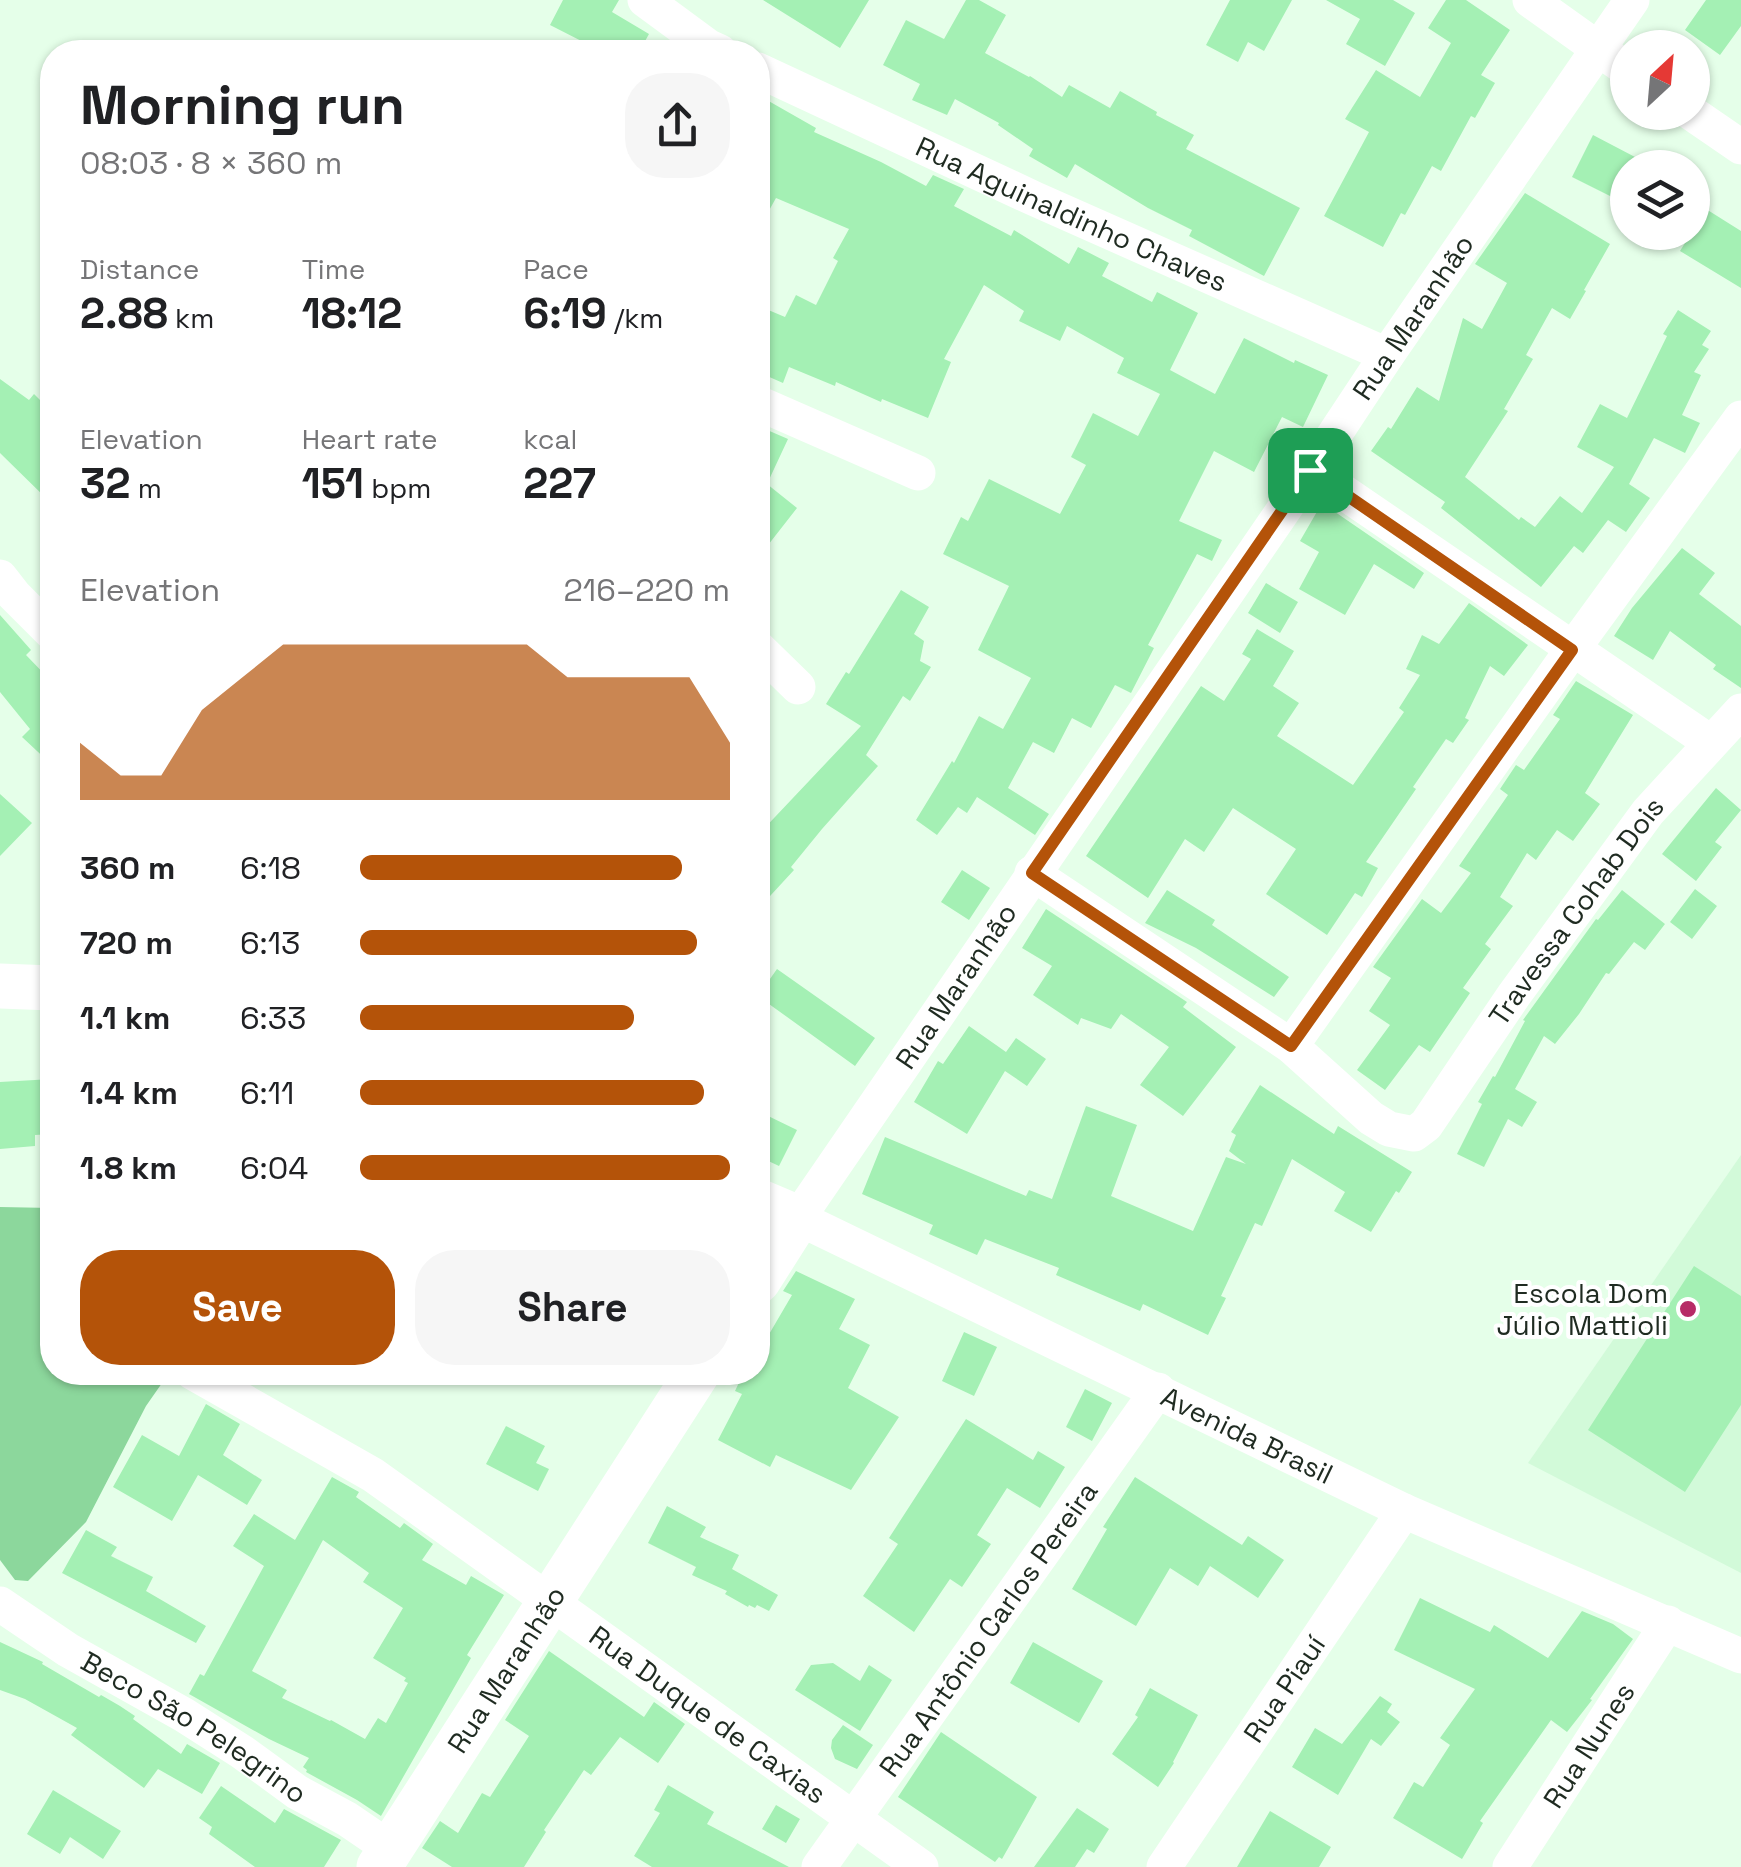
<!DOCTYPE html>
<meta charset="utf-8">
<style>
body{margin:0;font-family:"Space Grotesk",sans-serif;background:#f6f6f6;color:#202124;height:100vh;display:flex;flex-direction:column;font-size:38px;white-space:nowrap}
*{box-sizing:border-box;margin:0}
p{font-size:32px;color:#757577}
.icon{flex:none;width:55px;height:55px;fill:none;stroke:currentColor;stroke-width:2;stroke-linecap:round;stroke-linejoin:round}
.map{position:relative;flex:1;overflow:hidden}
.side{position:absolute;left:40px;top:40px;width:730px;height:1345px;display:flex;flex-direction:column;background:#fff;border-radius:40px;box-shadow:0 2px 8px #0004}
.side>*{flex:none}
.needle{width:65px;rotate:26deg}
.fabs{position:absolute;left:1610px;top:30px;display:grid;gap:20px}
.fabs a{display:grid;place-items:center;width:100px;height:100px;border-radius:50%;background:#fff;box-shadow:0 2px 8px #0004;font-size:50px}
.pin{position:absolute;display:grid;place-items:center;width:85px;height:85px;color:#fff;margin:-42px;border-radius:20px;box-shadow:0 5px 15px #0006}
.round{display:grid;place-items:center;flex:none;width:105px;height:105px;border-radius:40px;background:#f6f6f6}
.overview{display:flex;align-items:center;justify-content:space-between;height:170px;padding:0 40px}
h1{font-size:55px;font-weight:800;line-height:75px}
.figures{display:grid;grid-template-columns:repeat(3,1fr);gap:15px;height:170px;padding:10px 40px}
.figures div{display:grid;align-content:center}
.figures b{font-size:42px;font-weight:800}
.figures small{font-size:28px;font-weight:400}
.figures p{font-size:28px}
.chart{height:280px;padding:20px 40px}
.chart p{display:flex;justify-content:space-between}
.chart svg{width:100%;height:180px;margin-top:10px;fill:#b45309;opacity:.7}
.cta{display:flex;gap:20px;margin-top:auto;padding:20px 40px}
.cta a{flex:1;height:115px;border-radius:40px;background:#b45309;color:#fff;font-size:40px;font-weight:800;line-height:115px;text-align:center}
.cta a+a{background:#f6f6f6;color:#202124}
ul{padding:0 40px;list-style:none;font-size:32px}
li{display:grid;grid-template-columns:160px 120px 1fr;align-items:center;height:75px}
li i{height:25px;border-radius:12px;background:#b45309}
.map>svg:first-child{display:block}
</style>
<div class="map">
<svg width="1741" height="1867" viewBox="0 0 1741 1867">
<rect width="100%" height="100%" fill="#e5ffe9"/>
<path fill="#d2fad9" d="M1741 1155V1573L1528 1463Z"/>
<path fill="#8cd79c" d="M0 1207 52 1208V1372L169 1373 146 1406 86 1522 28 1581 15 1580 0 1560Z"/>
<path fill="#a4f0b4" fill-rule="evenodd" d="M563 0H619L612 12 649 34 639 52H603L550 25Z
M763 0H869L840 48Z
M966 0H979L1006 15 985 53 1029 77 1030 76 1062 97 1069 85 1110 108 1120 91 1157 112 1156 115 1194 135 1186 149 1300 208 1264 276 1189 236 1192 230 1148 208 1075 164 1067 178 1029 156 1033 149 998 125 999 123 955 99 947 115 912 100 920 84 883 65 906 20 944 39Z
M1230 0H1292L1264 51 1248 42 1238 62 1206 45Z
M1326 0H1393L1415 13 1385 66 1346 44 1360 19Z
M1446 0H1466L1510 30 1481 75 1495 83 1475 118 1471 116 1441 171 1432 166 1405 215 1401 213 1383 247 1324 216 1369 132 1345 119 1376 70 1420 97 1451 43 1428 28Z
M1706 0H1741V26L1720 55 1685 30Z
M758 95 816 128 814 132 881 162 926 186 933 175 964 189 954 206 1011 236 1014 230 1069 264 1078 247 1109 263 1102 276 1152 302 1157 292 1198 313 1170 370 1215 394 1244 338 1294 363 1295 360 1328 375 1303 427 1282 417 1254 472 1214 451 1179 521 1222 540 1212 561 1197 554 1148 645 1154 648 1131 693 1115 685 1091 728 1072 718 1054 753 1033 742 1008 788 1049 814 1035 835 977 797 967 813 958 807 937 835 916 820 952 761 954 763 979 716 1003 729 1031 678 978 650 1009 586 943 554 961 517 968 521 989 479 1060 514 1086 465 1071 457 1093 413 1138 436 1160 394 1117 373 1124 358 1067 326 1060 341 1019 321 1024 311 984 285 944 359 951 362 928 418 882 399 881 402 836 382 835 386 789 367 783 383 758 372V330L766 309 785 317 796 295 816 305 838 261 833 258 849 229 776 198 758 230Z
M1593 135 1656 168H1628V205L1572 177Z
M1525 193 1610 244 1584 290 1586 291 1570 319 1552 308 1526 355 1533 359 1504 409 1508 411 1465 477 1519 520 1521 517 1535 527 1560 496 1582 513 1614 467 1577 447 1600 404 1627 418 1667 336 1663 334 1678 310 1711 331 1702 345 1709 349 1694 372 1701 375 1682 415 1700 423 1685 453 1654 438 1629 484 1650 498 1626 532 1608 520 1583 553 1574 546 1541 587 1441 508 1445 502 1371 451 1388 427 1391 429 1417 387 1439 401 1463 318 1482 329 1507 283 1475 264Z
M1706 209 1741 231V288L1680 251Z
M0 379 29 400 34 394 52 412V504L0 453Z
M758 426 788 439 767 484 797 508 758 558Z
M1322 503 1424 573 1414 589 1374 564 1345 615 1299 589 1319 552 1300 541Z
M1682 548 1715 573 1699 594 1741 626V688L1713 669 1716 665 1670 631 1653 660 1614 636 1632 608Z
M1266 583 1298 602 1280 633 1248 613Z
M901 590 929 607 914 634 924 641 920 661 931 667 910 701 903 696 866 755 878 766 822 829 791 867 794 870 758 909V835L861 726 826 704 846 672 849 674Z
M1469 603 1528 645 1504 676 1490 666 1465 718 1469 720 1453 743 1446 739 1413 787 1416 789 1366 862 1378 868 1362 897 1355 893 1327 935 1266 894 1296 849 1233 808 1204 852 1185 839 1148 898 1086 856 1201 686 1224 701 1251 659 1242 654 1257 629 1294 651 1273 686 1299 703 1277 736 1353 785 1404 712 1399 708 1420 675 1406 669 1422 635 1439 644Z
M0 615 31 650 26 655 52 682V765L22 737 30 729 0 692Z
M1576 681 1633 715 1585 793 1600 804 1573 841 1557 830 1536 860 1527 853 1500 897 1513 906 1485 944 1491 949 1463 988 1470 993 1430 1052 1419 1045 1385 1090 1357 1070 1390 1025 1369 1011 1391 978 1373 967 1422 899 1441 913 1471 873 1459 866 1508 795 1500 789 1516 765 1524 770 1560 719 1553 715Z
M1716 788 1741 810 1715 842 1722 847 1696 881 1662 854Z
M0 794 32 823 0 856Z
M962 870 990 888 969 920 941 902Z
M1695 889 1717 906 1692 939 1670 922Z
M1167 890 1215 920 1212 925 1289 977 1274 997 1196 948 1145 923Z
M1622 890 1665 924 1645 950 1634 942 1609 974 1606 973 1579 1014 1555 1044 1544 1036 1515 1089 1537 1102 1522 1127 1508 1119 1484 1167 1457 1154 1482 1104 1478 1102 1493 1076 1495 1077 1525 1021 1523 1020 1596 919 1598 920Z
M1046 909 1187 1002 1183 1007 1236 1047 1183 1116 1140 1085 1169 1047 1121 1014 1111 1029 1081 1018 1078 1025 1033 995 1052 966 1022 948Z
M777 969 875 1038 855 1066 758 996Z
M969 1026 1006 1052 1016 1038 1046 1059 1027 1086 1005 1071 967 1134 914 1102 938 1061 943 1064Z
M52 1079V1134L35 1135V1146L0 1149V1082Z
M1260 1085 1334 1134 1338 1126 1412 1172 1399 1193 1396 1191 1371 1232 1334 1211 1345 1192 1292 1159 1262 1226 1255 1223 1221 1296 1226 1298 1208 1335 1143 1304 1140 1311 1056 1275 1059 1268 985 1239 977 1255 929 1234 933 1225 862 1194 885 1137 1026 1196 1029 1190 1052 1199 1086 1106 1137 1125 1111 1196 1193 1231 1226 1157 1246 1164 1229 1151 1236 1135 1231 1132Z
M758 1111 797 1130 779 1166 758 1156Z
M1694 1266 1741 1296V1405L1685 1492 1588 1430Z
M796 1271 855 1299 839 1329 870 1345 848 1388 899 1417 851 1490 776 1455 770 1467 718 1440 742 1394 735 1391 744 1372H758V1353L792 1295 783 1291Z
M964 1332 997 1347 974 1396 942 1381Z
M1085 1389 1112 1403 1092 1441 1066 1427Z
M206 1404 240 1424 223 1455 262 1480 247 1505 198 1475 172 1521 113 1487 142 1435 179 1456Z
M966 1419 1033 1460 1038 1451 1065 1467 1040 1508 1007 1488 977 1535 991 1544 962 1587 950 1579 914 1632 863 1596 898 1544 889 1538Z
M506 1426 545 1446 536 1463 549 1469 538 1491 486 1464Z
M332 1477 359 1492 356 1497 400 1528 404 1523 433 1544 422 1560 466 1585 471 1576 504 1595 467 1655 471 1658 381 1816 357 1800 306 1772 307 1770 303 1767 309 1758 269 1739 189 1694 200 1674 204 1676 264 1566 233 1546 254 1514 295 1540ZM323 1540 369 1573 363 1582 403 1608 373 1658 406 1678 404 1681 408 1683 386 1723 378 1718 365 1739 331 1720 330 1721 282 1698 287 1690 252 1671Z
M1135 1477 1242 1545 1248 1536 1284 1560 1258 1598 1210 1566 1198 1586 1170 1568 1136 1626 1072 1589 1107 1529 1103 1527Z
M667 1506 706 1527 700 1537 739 1555 732 1569 778 1595 769 1611 757 1605 755 1608 749 1605 748 1607 725 1594 727 1591 692 1575 696 1567 648 1543Z
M86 1530 117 1547 111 1556 153 1577 146 1591 206 1626 196 1643 62 1573Z
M1420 1598 1490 1632 1494 1625 1548 1658 1582 1611 1613 1624 1633 1639 1590 1699 1592 1700 1567 1732 1551 1720 1480 1821 1483 1823 1462 1859 1393 1818 1414 1782 1423 1787 1450 1745 1440 1738 1475 1689 1394 1650Z
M0 1642 43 1662 42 1664 99 1697 101 1695 120 1706 135 1716 133 1719 181 1754 187 1744 220 1763 202 1794 158 1769 144 1788 71 1735 77 1728 25 1699 0 1690Z
M1033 1642 1103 1681 1079 1723 1010 1683Z
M549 1651 644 1717 654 1702 685 1724 658 1763 620 1737 591 1775 584 1770 544 1830 546 1832 524 1867H452L422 1848 440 1821 458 1833 482 1793 490 1797 529 1736 505 1720Z
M833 1663 860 1681 869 1665 892 1680 860 1731 795 1690 811 1665Z
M1150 1688 1198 1715 1173 1762 1174 1763 1158 1787 1112 1754 1138 1717 1135 1715Z
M1380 1696 1392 1704 1387 1712 1400 1722 1381 1746 1371 1739 1338 1795 1292 1767 1315 1728 1342 1744Z
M843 1725 873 1745 857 1769 835 1759 831 1748 832 1740Z
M941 1732 1037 1797 1002 1859 999 1857 995 1862 898 1797Z
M668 1785 714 1812 707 1824 789 1867H652L634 1856 660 1813 654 1810Z
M221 1786 275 1823 284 1809 341 1840 324 1867H255L209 1834 212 1827 199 1818Z
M53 1790 121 1831 103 1859 70 1837 60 1854 27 1834Z
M776 1805 800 1819 786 1843 762 1829Z
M1077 1808 1109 1829 1094 1853 1087 1849 1075 1867H1034Z
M1270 1811 1331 1847 1319 1867H1237Z"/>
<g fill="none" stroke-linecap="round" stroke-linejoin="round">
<g stroke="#fff" stroke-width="35">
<path d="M645 0 709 47 720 52"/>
<path d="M1530 0 1628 70"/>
<path id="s1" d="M1632 0 1387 355 1311 470 798 1218 1404 1511 1741 1656"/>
<path id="s2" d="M758 70 1035 199 1387 355"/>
<path d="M1690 112 1741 147"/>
<path d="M758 403 918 473"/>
<path d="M1311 470 1710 742"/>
<path d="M0 577 14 595 52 633"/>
<path d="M758 648 798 687"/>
<path id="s3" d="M1032 873 1291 1046 1371 1118 1389 1129 1414 1134 1426 1125 1514 995 1648 812 1741 711"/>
<path d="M1291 1046 1572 650 1741 418"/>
<path id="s4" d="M192 1372 373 1475 921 1867"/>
<path id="s5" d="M0 1604 68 1650 184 1715 242 1752 297 1792 347 1819 391 1849"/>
<path id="s6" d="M819 1867 1158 1390"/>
<path id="s7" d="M1164 1867 1404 1511"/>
<path id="s8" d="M1510 1867 1668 1623"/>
</g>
<g stroke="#fff" stroke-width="45">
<path d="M0 986 52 988"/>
<path d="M758 1201 798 1218 758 1281"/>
<path id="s9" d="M379 1867 698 1372"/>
</g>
</g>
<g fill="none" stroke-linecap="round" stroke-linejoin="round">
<defs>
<path id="route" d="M1310 470 1572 650 1291 1046 1032 873Z"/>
</defs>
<use href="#route" stroke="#fff" stroke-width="20"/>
<use href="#route" stroke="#b45309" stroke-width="12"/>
</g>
<circle fill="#b72c67" stroke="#fff" stroke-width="4" cx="1688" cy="1309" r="10"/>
<g text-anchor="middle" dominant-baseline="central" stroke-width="8" stroke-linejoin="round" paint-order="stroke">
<g font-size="28" fill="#1f2b21" stroke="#fff">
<text stroke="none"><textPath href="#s2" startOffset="345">Rua Aguinaldinho Chaves</textPath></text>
<text transform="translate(1413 317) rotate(-56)">Rua Maranhão</text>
<text stroke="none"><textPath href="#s3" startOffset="742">Travessa Cohab Dois</textPath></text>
<text transform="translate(956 986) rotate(-56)">Rua Maranhão</text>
<text stroke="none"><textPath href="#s1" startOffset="1975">Avenida Brasil</textPath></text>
<text stroke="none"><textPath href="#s6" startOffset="292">Rua Antônio Carlos Pereira</textPath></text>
<text stroke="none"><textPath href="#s9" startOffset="235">Rua Maranhão</textPath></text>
<text stroke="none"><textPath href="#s7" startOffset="215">Rua Piauí</textPath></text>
<text stroke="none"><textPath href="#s4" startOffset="620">Rua Duque de Caxias</textPath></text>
<text stroke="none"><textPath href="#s5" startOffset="230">Beco São Pelegrino</textPath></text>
<text stroke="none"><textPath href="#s8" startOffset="145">Rua Nunes</textPath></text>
</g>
<g font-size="28" fill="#1f2b21" stroke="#fff" text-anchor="end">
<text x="1668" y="1293">Escola Dom<tspan x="1668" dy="32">Júlio Mattioli</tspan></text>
</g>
</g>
</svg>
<div class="fabs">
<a><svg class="needle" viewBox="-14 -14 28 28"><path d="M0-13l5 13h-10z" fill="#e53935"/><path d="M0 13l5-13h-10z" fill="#757577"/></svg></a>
<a><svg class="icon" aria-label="layers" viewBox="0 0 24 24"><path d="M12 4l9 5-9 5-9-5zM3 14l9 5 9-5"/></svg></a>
</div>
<div class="pin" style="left:1310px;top:470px;background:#1e9e55"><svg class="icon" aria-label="arrive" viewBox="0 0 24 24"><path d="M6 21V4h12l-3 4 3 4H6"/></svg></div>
<section class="side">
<div class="overview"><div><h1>Morning run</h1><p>08:03 · 8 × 360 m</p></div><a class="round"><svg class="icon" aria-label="share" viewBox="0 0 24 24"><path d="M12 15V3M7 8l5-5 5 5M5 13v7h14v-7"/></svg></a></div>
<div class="figures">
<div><p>Distance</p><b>2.88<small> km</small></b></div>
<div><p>Time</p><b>18:12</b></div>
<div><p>Pace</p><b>6:19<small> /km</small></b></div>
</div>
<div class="figures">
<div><p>Elevation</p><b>32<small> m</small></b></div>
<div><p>Heart rate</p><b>151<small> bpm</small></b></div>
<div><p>kcal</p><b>227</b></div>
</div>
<div class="chart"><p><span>Elevation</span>216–220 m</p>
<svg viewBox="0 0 160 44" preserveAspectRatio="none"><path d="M0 44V30L10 38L20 38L30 22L40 14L50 6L60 6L70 6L80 6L90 6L100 6L110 6L120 14L130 14L140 14L150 14L160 30V44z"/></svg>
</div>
<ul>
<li><b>360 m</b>6:18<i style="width:87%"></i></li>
<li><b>720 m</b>6:13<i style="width:91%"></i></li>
<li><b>1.1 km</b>6:33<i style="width:74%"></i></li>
<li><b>1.4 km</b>6:11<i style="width:93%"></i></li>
<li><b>1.8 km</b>6:04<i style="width:100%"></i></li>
</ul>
<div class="cta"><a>Save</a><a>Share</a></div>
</section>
</div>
